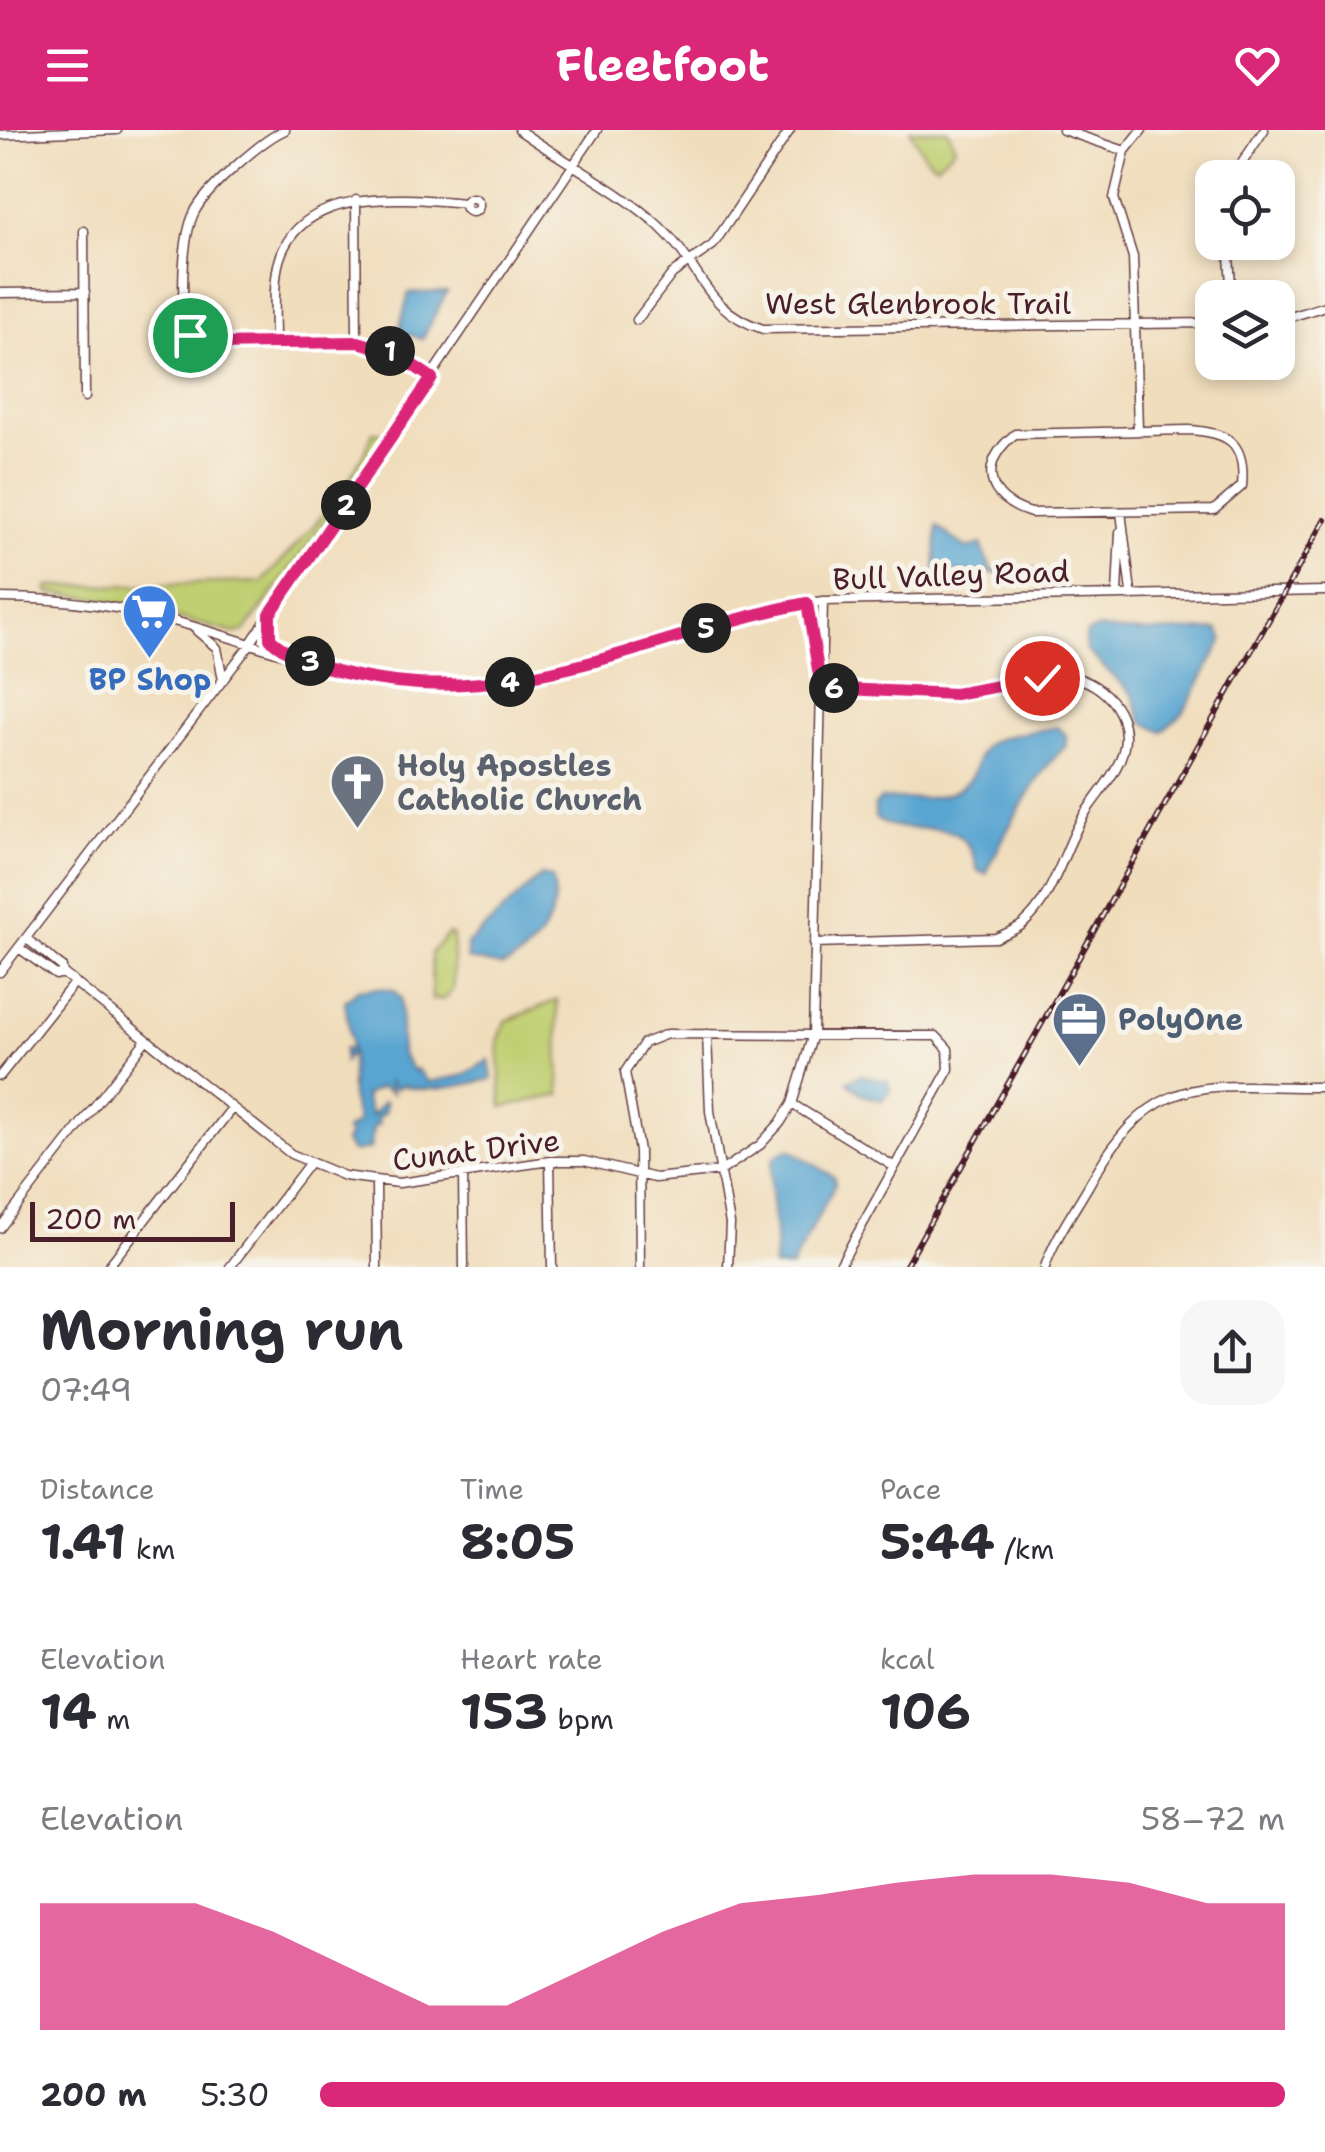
<!DOCTYPE html>
<meta charset="utf-8">
<style>
body{margin:0;font-family:"Shantell Sans",sans-serif;background:#f7f7f7;color:#2b2b33;height:100vh;display:flex;flex-direction:column;font-size:38px;white-space:nowrap}
*{box-sizing:border-box;margin:0}
p{font-size:32px;color:#7c7c81}
.icon{flex:none;width:55px;height:55px;fill:none;stroke:currentColor;stroke-width:2;stroke-linecap:round;stroke-linejoin:round}
.map{position:relative;height:1137px;overflow:hidden}
.panel{display:flex;flex-direction:column;background:#fff;flex:1}
.panel>*{flex:none}
.controls{position:absolute;left:1195px;top:30px;display:grid;gap:20px}
.controls a{display:grid;place-items:center;width:100px;height:100px;border-radius:20px;background:#fff;box-shadow:0 5px 15px #0003;font-size:50px}
.scale{position:absolute;left:30px;bottom:25px;width:205px;box-sizing:border-box;padding-left:10px;border:5px solid #4a1f2b;border-top:0;font-size:28px;line-height:35px;white-space:nowrap;color:#4a1f2b;-webkit-text-stroke:8px #f7f3e8;paint-order:stroke}
.pin{position:absolute;display:grid;place-items:center;width:85px;height:85px;color:#fff;margin:-42px;border:5px solid #fff;border-radius:50%;box-shadow:0 2px 10px #0007}
.km{position:absolute;width:50px;height:50px;margin:-25px;border-radius:50%;background:#222;color:#fff;font-size:28px;line-height:50px;text-align:center}
.round{display:grid;place-items:center;flex:none;width:105px;height:105px;border-radius:30px;background:#f7f7f7}
.headline{display:flex;align-items:center;justify-content:space-between;height:170px;padding:0 40px}
h1{font-size:55px;font-weight:700;line-height:75px}
.stats{display:grid;grid-template-columns:repeat(3,1fr);gap:15px;height:170px;padding:10px 40px}
.stats div{display:grid;align-content:center}
.stats b{font-size:50px;font-weight:700}
.stats small{font-size:28px;font-weight:400}
.stats p{font-size:28px}
.chart{height:280px;padding:20px 40px}
.chart p{display:flex;justify-content:space-between}
.chart svg{width:100%;height:180px;margin-top:10px;fill:#db2777;opacity:.7}
ul{padding:0 40px;list-style:none;font-size:32px}
li{display:grid;grid-template-columns:160px 120px 1fr;align-items:center;height:75px}
li i{height:25px;border-radius:12px;background:#db2777}
header{display:flex;justify-content:space-between;align-items:center;height:130px;padding:0 40px;background:#db2777;color:#fff;font-size:45px;font-weight:700}
.map>svg:first-child{display:block}
</style>
<header><svg class="icon" aria-label="menu" viewBox="0 0 24 24"><path d="M4 6h16M4 12h16M4 18h16"/></svg>Fleetfoot<svg class="icon" aria-label="heart" viewBox="0 0 24 24"><path d="M12 20l-8-8c-3-5 5-10 8-4 3-6 11-1 8 4z"/></svg></header>
<div class="map">
<svg width="1325" height="1137" viewBox="0 0 1325 1137">
<rect width="100%" height="100%" fill="#f7f3e8"/>
<filter id="ink" filterUnits="userSpaceOnUse"><feTurbulence type="fractalNoise" baseFrequency=".01" numOctaves="2"/><feDisplacementMap in="SourceGraphic" scale="20" xChannelSelector="R" yChannelSelector="G"/><feConvolveMatrix kernelMatrix="1 2 1 2 8 2 1 2 1" color-interpolation-filters="sRGB"/></filter>
<filter id="wash" filterUnits="userSpaceOnUse"><feTurbulence type="fractalNoise" baseFrequency=".0048" numOctaves="4" result="noise"/><feDisplacementMap in="SourceGraphic" scale="40" xChannelSelector="R" yChannelSelector="G"/><feGaussianBlur stdDeviation="2.25" result="paint"/><feColorMatrix in="noise" values="0 0 0 0 0 0 0 0 0 0 0 0 0 0 0 0 0 1.4 0 .05"/><feComposite in="paint" operator="in"/></filter>
<g filter="url(#wash)">
<rect width="100%" height="100%" fill="#f0ddbc"/>
<path fill="#c0cf72" stroke="#85774e" stroke-width="2.5" d="M910 0H948L955 18 936 35 925 26Z
M373 302 389 305 244 502 234 503 109 470 48 463V457L262 452C302 409 353 359 373 302Z
M448 804 453 806V859L445 869 432 870 431 823Z
M557 870 560 965 502 977 498 911 506 891Z"/>
<path fill="#58a5d1" stroke="#51627e" stroke-width="2.5" d="M447 162 422 209 404 203 400 196 409 163Z
M937 396 967 419 981 414 991 440 1034 439 1039 444 935 442Z
M1098 498C1137 505 1177 500 1218 500L1223 510 1183 583 1162 602 1142 591 1133 565 1086 520V504Z
M1058 597 1066 605V616C1036 642 1000 712 986 744L978 741C962 672 915 715 875 688V675L881 669C907 669 954 673 971 647 978 636 977 621 989 613 1002 605 1041 600 1058 597Z
M542 745 552 748C562 783 537 823 502 836L467 829V814Z
M378 858 393 860 401 868V923L414 942 417 939 428 952 462 946 489 930 492 949C466 954 425 965 403 955L395 959 388 950 392 963 381 957 364 966 371 986 384 971 386 975 383 984 377 987 379 994 373 997 370 1019 353 1022 345 1013 349 1003 345 1001 358 992 351 967V922L344 931V919H350L351 913 345 871 358 860Z
M861 945 888 951 890 961 882 970 863 965 847 951Z
M790 1019 834 1047 835 1055 791 1137H773C781 1100 764 1061 774 1027Z"/>
</g>
<g filter="url(#ink)">
<g fill="none" stroke-linecap="round" stroke-linejoin="round">
<defs>
<path id="minor" d="M285 0C262 10 205 60 194 83 182 109 179 178 190 205L205 213 357 212 393 222 432 248
M519 0C561 30 624 63 660 97 702 136 703 180 763 199L1212 193
M1063 0 1125 21
M0 5 117 0
M1232 48 1264 0
M465 75a7 7 0 1 1 14 0a7 7 0 1 1-14 0Z
M356 70 357 212
M84 101 85 267
M1228 112 1232 168
M0 163 85 162
M637 190 672 144 713 115 790 0
M1278 191 1325 176
M275 213C275 188 273 160 278 135 297 55 404 68 465 73
M1138 300 1133 127 1114 68 1125 21 1142 0
M1188 300C1228 302 1246 312 1242 356L1214 380 1031 383C985 369 978 334 1015 304Z
M1121 382 1131 462
M1117 463 1120 402
M0 468C63 468 127 477 188 495 272 519 350 551 438 556 567 565 696 487 823 471L1325 461
M807 473 814 527 821 538
M270 488V509L309 530
M197 501 217 518 223 550
M27 809 62 837 63 843 291 1024 344 1046 399 1053 550 1031H584L655 1048 721 1041 760 1015 780 993 792 974 813 904 823 471
M814 813 996 808C1004 804 1016 800 1023 794 1056 767 1065 710 1090 676 1102 659 1120 638 1124 617 1132 576 1092 543 1054 545 1022 547 990 561 957 564 913 567 866 558 821 558
M19 818 56 845 63 843
M0 842 248 517 597 0
M707 904 710 981 730 1094 728 1137
M0 946 74 853
M792 974 893 1036
M550 1031 552 1137
M463 1043 464 1137
M376 1054 377 1137
M0 1098 146 910
M108 1137 232 978
M230 1137 308 1035
M640 1137 639 1021 625 942 644 913 667 904 936 906 948 919 949 939 839 1137
M1045 1137C1054 1109 1074 1081 1089 1055 1155 936 1204 958 1325 957"/>
</defs>
<use href="#minor" stroke="#633c41" stroke-width="11"/>
<use href="#minor" stroke="#fff" stroke-width="8"/>
<defs>
<path id="rail" d="M905 1137 1325 390"/>
</defs>
<use href="#rail" stroke="#4a1f2b" stroke-width="6"/>
<use href="#rail" stroke="#f7f3e8" stroke-width="2.5" stroke-dasharray="8" stroke-linecap="butt"/>
</g>
</g>
<g fill="none" stroke-linecap="round" stroke-linejoin="round" filter="url(#ink)">
<defs>
<path id="route" d="M190 205 206 214 358 212 393 222 432 248 270 484V509C291 528 326 539 353 545 519 582 648 504 807 473L821 558 955 564 1042 548"/>
</defs>
<use href="#route" stroke="#fff" stroke-width="20"/>
<use href="#route" stroke="#db2777" stroke-width="12"/>
</g>
<defs>
<symbol id="supermarket-pin" viewBox="-11 -11 22 30"><path d="M0 17L-7.5 6A9.5 9.5 0 1 1 7.5 6Z" fill="#3f7fe0" stroke="#f7f3e8"/><path d="M-6-5.5h2.5l.6 2H6L4.5 2H-2.5L-4.4-4H-6ZM-1.5 3.2a1.3 1.3 0 1 0 .1 0ZM3 3.2a1.3 1.3 0 1 0 .1 0Z" fill="#fff"/></symbol>
<symbol id="church-pin" viewBox="-11 -11 22 30"><path d="M0 17L-7.5 6A9.5 9.5 0 1 1 7.5 6Z" fill="#6b7280" stroke="#f7f3e8"/><path d="M-1.2-6h2.4v3.5h3.3v2.4h-3.3V6h-2.4V-.1h-3.3v-2.4h3.3Z" fill="#fff"/></symbol>
<symbol id="office-pin" viewBox="-11 -11 22 30"><path d="M0 17L-7.5 6A9.5 9.5 0 1 1 7.5 6Z" fill="#5c6f8a" stroke="#f7f3e8"/><path d="M-6-3h4V-5.5h4V-3h4V5H-6ZM-1-4.5V-3h2v-1.5ZM-6 0V1H6V0Z" fill="#fff"/></symbol>
</defs>
<g fill-rule="evenodd">
<use href="#supermarket-pin" x="118" y="450" width="63" height="86"/>
<use href="#church-pin" x="326" y="620" width="63" height="86"/>
<use href="#office-pin" x="1048" y="858" width="63" height="86"/>
</g>
<g text-anchor="middle" dominant-baseline="central" stroke-width="10" stroke-linejoin="round" paint-order="stroke">
<g font-size="30" fill="#4a1f2b" stroke="#f7f3e8">
<text x="918" y="173">West Glenbrook Trail</text>
<text transform="translate(951 445) rotate(-2)">Bull Valley Road</text>
<text transform="translate(476 1020) rotate(-7)">Cunat Drive</text>
</g>
<g font-size="30" font-weight="bold" fill="#366cbe" stroke="#f7f3e8">
<text x="150" y="549">BP Shop</text>
</g>
<g font-size="30" font-weight="bold" fill="#5b616d" stroke="#f7f3e8" text-anchor="start">
<text x="397" y="635">Holy Apostles<tspan x="397" dy="34">Catholic Church</tspan></text>
</g>
<g font-size="30" font-weight="bold" fill="#4e5e75" stroke="#f7f3e8" text-anchor="start">
<text x="1118" y="889">PolyOne</text>
</g>
</g>
</svg>
<div class="controls">
<a><svg class="icon" aria-label="locate" viewBox="0 0 24 24"><circle cx="12" cy="12" r="6"/><path d="M12 2v4M12 18v4M2 12h4M18 12h4"/></svg></a>
<a><svg class="icon" aria-label="layers" viewBox="0 0 24 24"><path d="M12 4l9 5-9 5-9-5zM3 14l9 5 9-5"/></svg></a>
</div>
<div class="scale">200 m</div>
<div class="pin" style="left:190px;top:205px;background:#1e9e55"><svg class="icon" aria-label="arrive" viewBox="0 0 24 24"><path d="M6 21V4h12l-3 4 3 4H6"/></svg></div>
<div class="pin" style="left:1042px;top:548px;background:#d93025"><svg class="icon" aria-label="check" viewBox="0 0 24 24"><path d="M5 12l5 5 9-10"/></svg></div>
<b class="km" style="left:390px;top:221px">1</b>
<b class="km" style="left:346px;top:375px">2</b>
<b class="km" style="left:310px;top:531px">3</b>
<b class="km" style="left:510px;top:552px">4</b>
<b class="km" style="left:706px;top:498px">5</b>
<b class="km" style="left:834px;top:558px">6</b>
</div>
<section class="panel">
<div class="headline"><div><h1>Morning run</h1><p>07:49</p></div><a class="round"><svg class="icon" aria-label="share" viewBox="0 0 24 24"><path d="M12 15V3M7 8l5-5 5 5M5 13v7h14v-7"/></svg></a></div>
<div class="stats">
<div><p>Distance</p><b>1.41<small> km</small></b></div>
<div><p>Time</p><b>8:05</b></div>
<div><p>Pace</p><b>5:44<small> /km</small></b></div>
</div>
<div class="stats">
<div><p>Elevation</p><b>14<small> m</small></b></div>
<div><p>Heart rate</p><b>153<small> bpm</small></b></div>
<div><p>kcal</p><b>106</b></div>
</div>
<div class="chart"><p><span>Elevation</span>58–72 m</p>
<svg viewBox="0 0 160 44" preserveAspectRatio="none"><path d="M0 44V13L10 13L20 13L30 20L40 29L50 38L60 38L70 29L80 20L90 13L100 11L110 8L120 6L130 6L140 8L150 13L160 13V44z"/></svg>
</div>
<ul>
<li><b>200 m</b>5:30<i style="width:100%"></i></li>
</ul>
</section>
